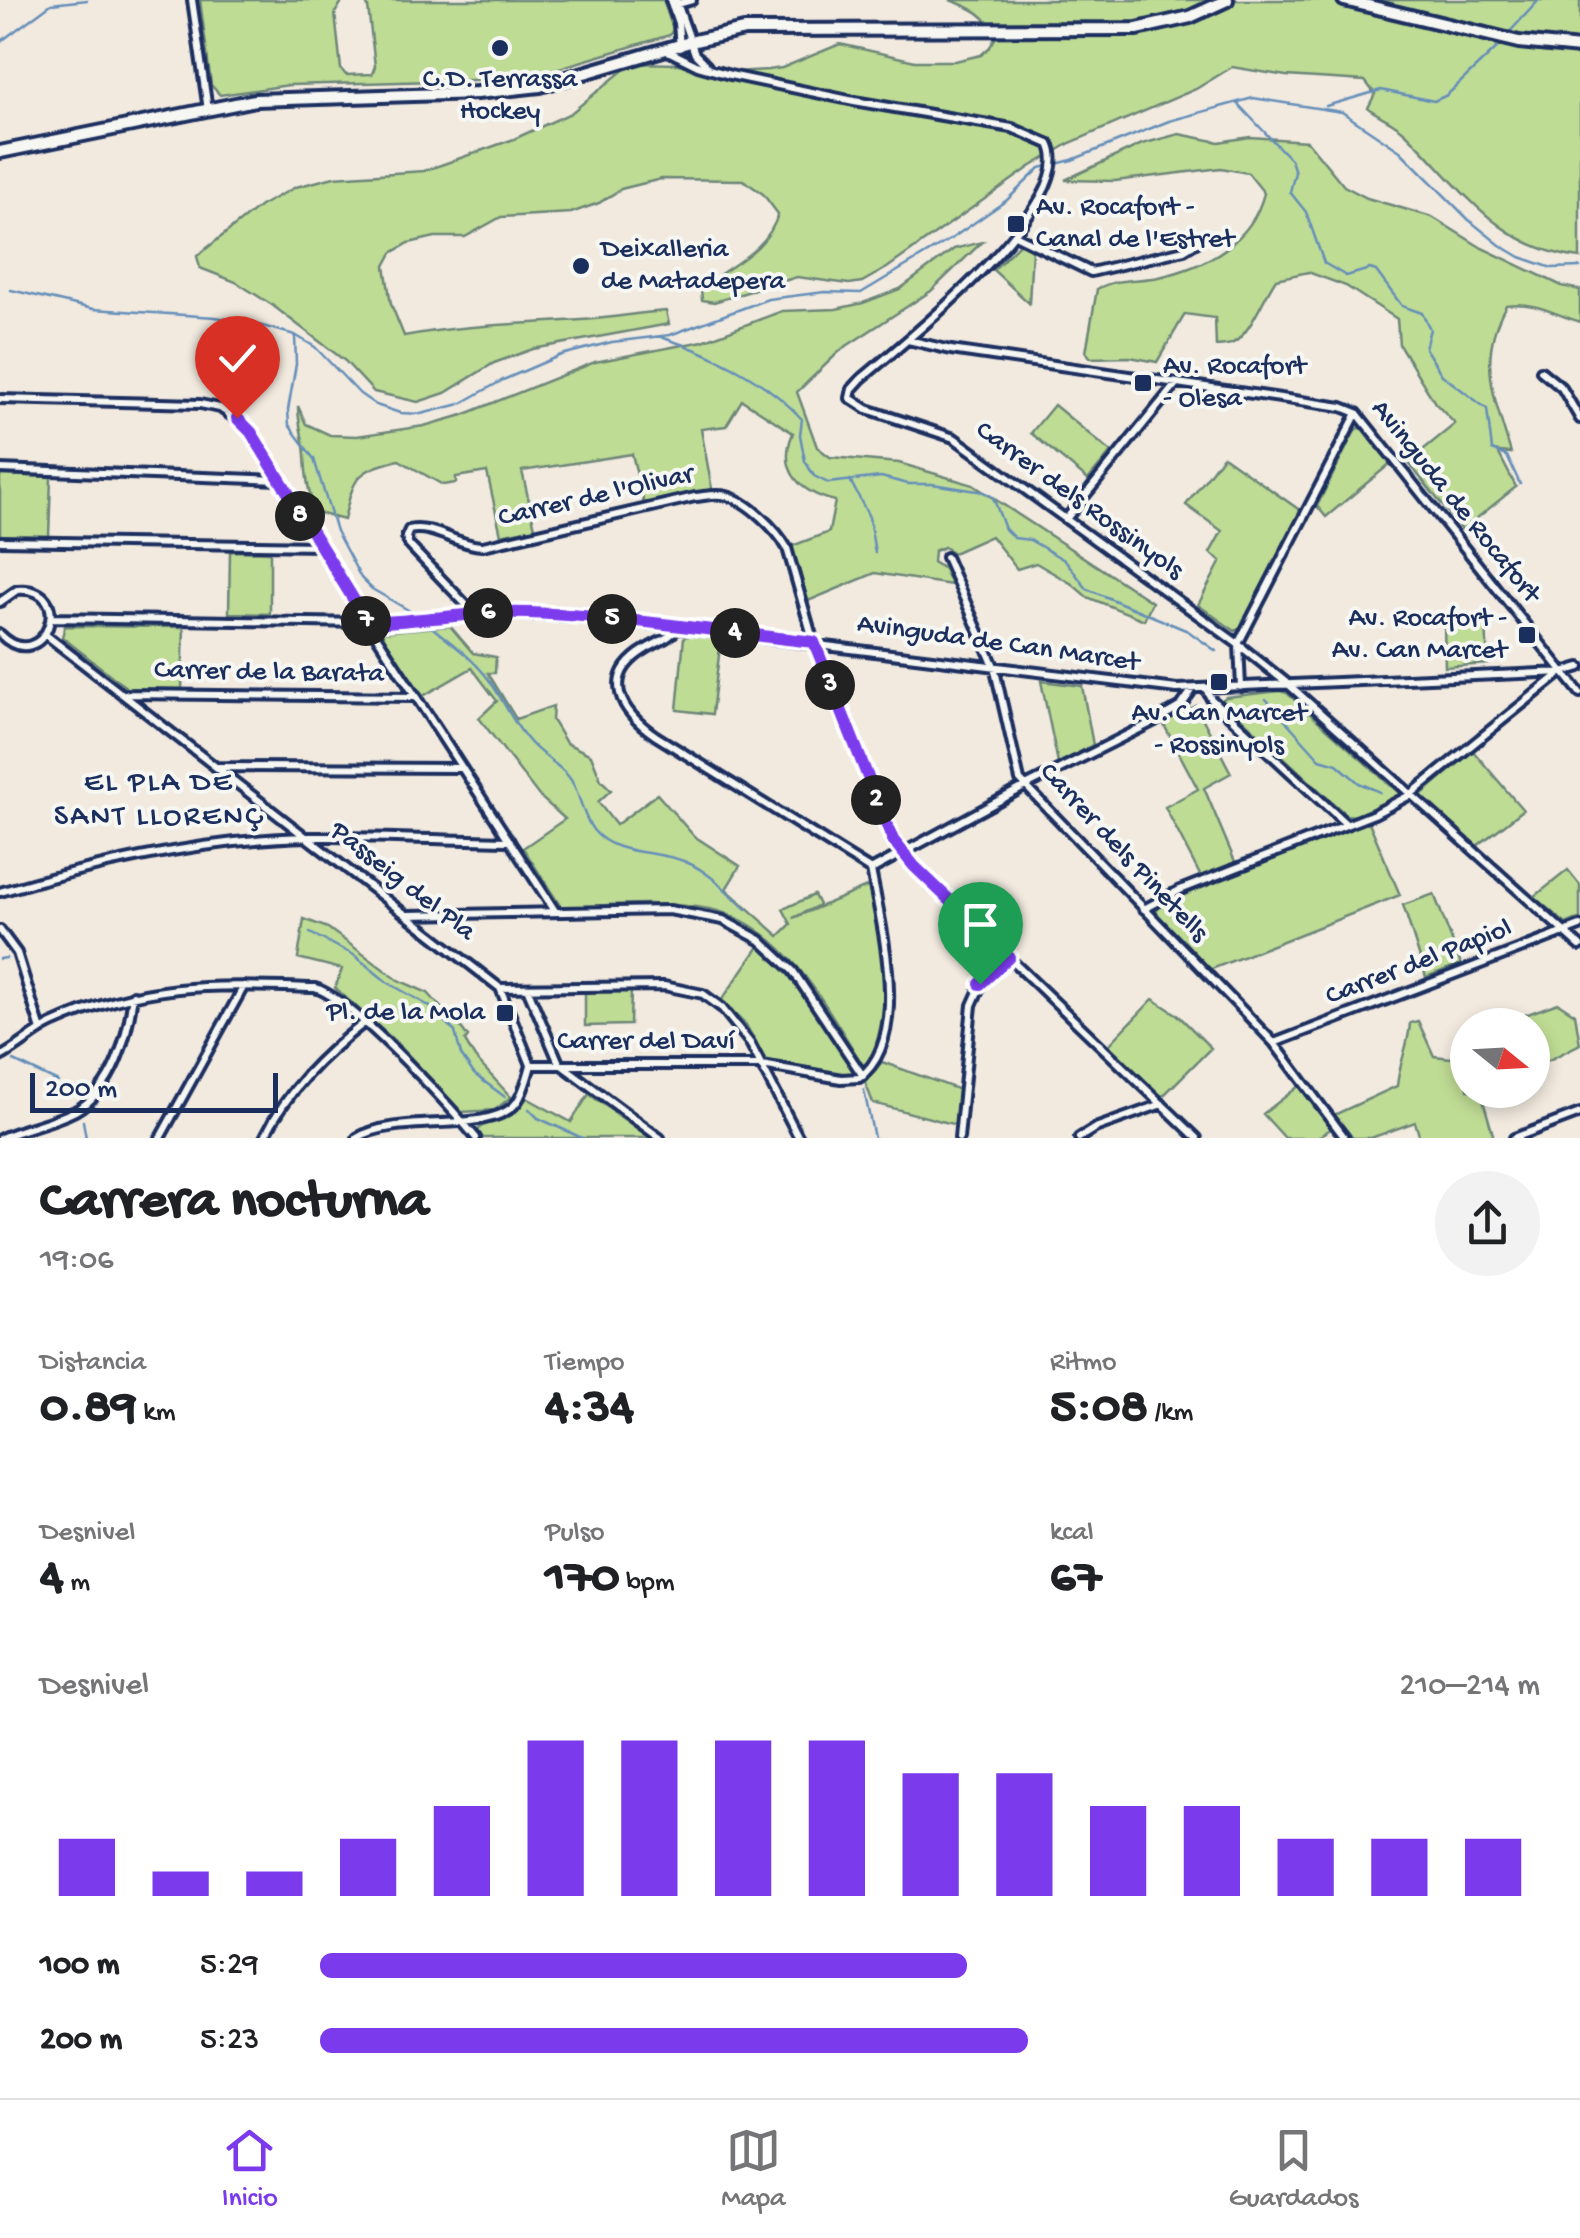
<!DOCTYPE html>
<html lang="es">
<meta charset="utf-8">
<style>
body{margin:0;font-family:"Gochi Hand",sans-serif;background:#f2f2f2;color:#202124;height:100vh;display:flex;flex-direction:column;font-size:38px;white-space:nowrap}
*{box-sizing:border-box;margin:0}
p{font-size:32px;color:#757577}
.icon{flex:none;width:55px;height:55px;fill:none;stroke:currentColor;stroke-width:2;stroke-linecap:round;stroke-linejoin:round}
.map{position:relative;height:1138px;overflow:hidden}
.sheet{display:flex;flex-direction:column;background:#fff;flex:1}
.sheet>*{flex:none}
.needle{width:65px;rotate:108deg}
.buttons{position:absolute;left:1450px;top:1008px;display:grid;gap:20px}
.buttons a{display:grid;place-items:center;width:100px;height:100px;border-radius:50%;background:#fff;box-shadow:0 5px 15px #0003;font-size:50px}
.scale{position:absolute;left:30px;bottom:25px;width:248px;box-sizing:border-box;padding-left:10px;border:5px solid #1b2f5e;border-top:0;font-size:28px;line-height:35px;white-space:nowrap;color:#1b2f5e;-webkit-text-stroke:8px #f6f6f2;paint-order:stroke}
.pin{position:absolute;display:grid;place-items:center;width:85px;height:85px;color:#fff;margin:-102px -42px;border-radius:50% 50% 50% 0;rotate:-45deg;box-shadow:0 0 10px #0007}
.pin .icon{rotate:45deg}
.km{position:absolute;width:50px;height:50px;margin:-25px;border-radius:50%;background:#222;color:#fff;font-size:28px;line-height:50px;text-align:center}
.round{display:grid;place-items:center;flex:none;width:105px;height:105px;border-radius:52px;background:#f2f2f2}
.head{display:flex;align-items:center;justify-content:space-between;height:170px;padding:0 40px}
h1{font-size:55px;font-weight:700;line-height:75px}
.metrics{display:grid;grid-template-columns:repeat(3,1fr);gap:15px;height:170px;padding:10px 40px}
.metrics div{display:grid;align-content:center}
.metrics b{font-size:50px;font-weight:700}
.metrics small{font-size:28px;font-weight:400}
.metrics p{font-size:28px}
.chart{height:280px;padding:20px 40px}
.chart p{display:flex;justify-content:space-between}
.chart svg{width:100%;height:180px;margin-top:10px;stroke:#7c3aed;stroke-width:6}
ul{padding:0 40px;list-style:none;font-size:32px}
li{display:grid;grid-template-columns:160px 120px 1fr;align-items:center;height:75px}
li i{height:25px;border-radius:12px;background:#7c3aed}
.menu{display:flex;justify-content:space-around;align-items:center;height:140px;border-top:2px solid #e0e0e0;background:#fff;font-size:28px;color:#757577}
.menu a{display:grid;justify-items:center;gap:5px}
.menu .on{color:#7c3aed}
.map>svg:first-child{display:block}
</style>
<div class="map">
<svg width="1580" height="1138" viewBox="0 0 1580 1138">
<rect width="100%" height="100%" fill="#f2eadf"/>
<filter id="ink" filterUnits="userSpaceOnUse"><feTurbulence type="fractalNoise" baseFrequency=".01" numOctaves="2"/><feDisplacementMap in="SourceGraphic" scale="20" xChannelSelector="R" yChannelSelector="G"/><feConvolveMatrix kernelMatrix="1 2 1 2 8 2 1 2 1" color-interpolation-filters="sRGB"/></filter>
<g filter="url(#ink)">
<path fill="#bfdc94" stroke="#6d8679" stroke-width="2.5" d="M200 0H343L335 13 341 69 346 75 372 74 375 66 368 7 365 0H663L673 29 670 35 556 69 510 79 289 85 220 95 211 85Z
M950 0H1580V258C1498 248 1461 187 1407 134 1396 123 1380 117 1368 108L1375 94 1365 81 1286 76 1232 67 1196 89 1070 143 1030 167 887 268 862 282 849 284 797 277 714 302 702 300 701 288C728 266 768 251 778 214L763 194 743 180 661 179 621 189 599 203 571 213 501 217 465 237H435L409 243 392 253 385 266 391 304 404 336C463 325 522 324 581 320 610 318 638 313 666 311L669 324 533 349 494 363 445 393 418 402 374 392 345 361 272 305 236 282 200 268 197 256 260 206 296 187 334 177 424 171 514 139 571 113 632 63 679 64 716 73 768 70 782 68 840 44 915 61H955L981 55 990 47 996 37C987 14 972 8 950 0Z
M1179 134 1219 142 1250 137 1307 141 1344 186 1367 198 1432 217 1482 248 1562 286 1580 290V322C1553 314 1536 301 1506 305 1476 359 1495 399 1511 453L1498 452 1516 487 1462 530 1408 462 1455 424 1435 403 1399 344 1397 319 1346 286 1308 272 1276 279C1264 296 1250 335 1233 343 1228 346 1222 345 1216 346L1215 318 1185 314 1157 362 1130 357 1091 358 1086 352 1097 289C1116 278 1138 281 1159 277 1205 267 1252 242 1264 193L1248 173 1221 168 1115 181 1065 180 1142 144Z
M982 242 931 291 842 349 797 392 817 447 830 457 899 463 973 485 1152 602 1144 620 1087 597 1072 584 1036 563 1017 569 991 536 953 553 944 547 934 551 933 562 944 569 951 585 875 573 808 601 792 546 829 532 835 501C801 493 777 471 793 433L742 400 726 426 701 429 712 489 644 504 632 454 522 471 535 528 501 535 487 472 456 477V483L443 485 399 460C355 471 354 477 344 520L315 512C308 490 306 478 305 455 304 440 298 424 298 406L306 424 330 435 357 436 424 426 463 415 595 362 703 341 782 311 836 309 863 303 900 289 954 249Z
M1020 243 1032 250 1029 303 993 270Z
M1054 405 1111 452 1088 480 1031 433Z
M1362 427 1391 463 1326 517 1317 506 1356 429Z
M1223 456 1301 511 1240 628 1235 631 1198 605 1221 561 1210 553 1222 531 1186 505Z
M0 475 51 477 49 537 0 536Z
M230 551 270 552V614L229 613Z
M1486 621 1488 664 1445 667 1444 624Z
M65 626 184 627 182 689 127 688 62 637Z
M450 626 473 653 496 657 495 673H488L516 719 553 706 552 720 566 743 591 755 601 780 611 790 598 802 616 825 657 794 694 836 740 866 726 889 779 936 791 924 783 909 814 895 819 905 793 918 869 886C888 940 892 1010 869 1064L863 1065C825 1006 785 924 709 909 661 900 609 906 561 907L523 848 565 819 539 796 479 718 497 701 472 668 423 696 380 632Z
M697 634 721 638 712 714 677 710 684 637Z
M1041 681 1082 686 1093 745 1058 763Z
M1280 691 1287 693 1399 793 1398 796 1355 816 1346 815 1222 700 1226 697Z
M1196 706 1231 773 1204 788 1236 864 1201 877 1165 807 1198 789 1163 723Z
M1473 751 1523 810 1477 846 1421 795Z
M1369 822 1400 895 1209 970 1155 914 1161 904Z
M1568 870 1580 885V918L1566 924 1534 897Z
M1434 894 1461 964 1426 977 1403 905Z
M304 919 328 928 398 980 428 993 445 1012 448 1010 468 1037 465 1041 475 1058 511 1097 495 1110 462 1112 397 1043 335 988 342 969 298 958Z
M760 945 800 987 853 1067V1075L766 1060 746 1025 721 1001Z
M631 991 630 1025 585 1026V992Z
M1153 999 1178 1015 1211 1048 1162 1097 1109 1045Z
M1558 1003 1575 1014 1580 1044 1547 1061 1539 1041 1533 1044 1532 1025H1497Z
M1418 1021 1434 1056 1451 1058 1467 1052 1468 1090H1480L1494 1138H1420L1415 1122 1371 1138H1353L1334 1115 1397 1086C1399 1063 1409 1045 1410 1023Z
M882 1062 960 1090 956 1125 873 1103 865 1082Z
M1299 1086 1332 1128 1317 1138H1285L1263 1114Z
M589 1094 650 1138H483L478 1132 480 1127 511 1115 527 1098 571 1122Z"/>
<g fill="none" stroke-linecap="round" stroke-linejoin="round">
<path stroke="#658eb9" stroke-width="2.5" d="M1506 36 1539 0
M0 42 51 4 87 0
M1238 104 1291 160 1295 172 1290 192 1306 212 1324 263 1346 276 1370 269 1376 271 1402 306 1422 313 1430 329 1425 348 1442 375 1487 409 1492 450 1507 456 1520 484
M1326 106 1381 90 1434 101 1447 95 1502 43
M11 290 93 309 215 317 248 322 295 335 315 347 360 394 376 405 400 413 421 414 460 404 503 380 561 355 612 342 670 335 768 299 825 292 861 293 951 239 1007 200 1040 168 1072 160 1169 121 1253 98 1342 112 1400 151 1469 220 1500 245 1520 257 1552 268 1580 267
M295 335 296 364 288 410 289 425 314 459 336 531 361 578 372 589 415 614
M661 337C713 354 764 378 802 419L800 435 805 461 814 476 828 483 881 477 908 484H932L984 492 993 497 1005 529 1014 538 1030 540 1066 561 1087 589 1188 631 1216 651
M850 480 869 517 875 553
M429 625C449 641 470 656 486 676 502 696 511 721 528 740 539 754 557 763 568 776 581 791 580 814 594 831 616 857 657 849 686 862 710 872 727 892 746 909
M1266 699 1320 759 1337 764 1359 783 1380 792
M310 933 354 955 387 982 429 1006 455 1032 461 1055 474 1074 505 1097
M0 959 6 958
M14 1061 58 1082
M864 1090 874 1138
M529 1109 538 1118 582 1138
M83 1121 86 1138"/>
<defs>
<path id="street" d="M192 0 208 110
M670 0 678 23 680 48
M676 0 695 54 707 66
M674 5 692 0
M666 50 698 66 730 75 854 101 1012 128 1049 144C1080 202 902 345 861 379L852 389 850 398 867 409 954 438 1238 644 1288 684 1580 946
M1015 235 1091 272 1184 250 1199 241
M908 340 951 350 1342 407 1357 413 1580 693
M1541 371 1562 388 1580 419
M0 399 200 404 220 408 245 425 368 623 555 911
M0 469 278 480
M1066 519 1176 384
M0 541 319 546
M946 557 994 666 1020 780 1274 1043 1345 1138
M0 602 17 590C79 585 44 679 0 634
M473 612 409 545 406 537 409 530C432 524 459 546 483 546L695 497C706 496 716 493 727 496 748 501 777 530 787 548L814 643 893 839 914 867 1197 1138
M52 618 368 623 474 613 589 617 1177 689 1563 672 1580 667
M679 626C670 639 659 641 646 649 599 677 621 712 656 736L871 870
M46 635 500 988 531 1065C528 1076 524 1092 517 1102 492 1136 398 1112 357 1138
M1238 644 1357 413
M1239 645 1241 687
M1206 689 1211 699 1346 824
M122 694 414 697
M218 767 461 768
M871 870 1024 787 1155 721 1181 706 1193 689
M0 892C99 863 206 839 310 837 376 836 443 840 510 841
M1144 909 1180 890 1374 814 1410 795 1562 672
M408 915 669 910 723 920 760 940 793 971 863 1076
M0 930 17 953 41 1030
M501 988 664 986 703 994 722 1008 750 1043 799 1138
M527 988 559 1063 660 1138
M1274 1043 1580 926
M0 1057C18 1048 33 1033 52 1024 147 981 214 985 315 988 351 998 449 1105 476 1138
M531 1065H762L841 1079 859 1078C912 1039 881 925 871 870
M1 1138C25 1127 52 1123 75 1111 114 1090 128 1035 133 995
M160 1138 244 986
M264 1138C288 1089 322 1056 364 1023
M959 1138 972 1005 985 976 1009 957
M1079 1138 1095 1128 1162 1104
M1514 1138 1580 1113"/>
<path id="secondary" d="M1344 0 1519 42 1580 48
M0 152 255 100 477 93 540 86 690 42 744 30 1137 29 1190 17 1227 0"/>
</defs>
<use href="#street" stroke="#1b2f5e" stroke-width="14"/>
<use href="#secondary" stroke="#1b2f5e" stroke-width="18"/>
<use href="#street" stroke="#f6f6f2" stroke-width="6"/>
<use href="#secondary" stroke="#f6f6f2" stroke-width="10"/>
</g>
</g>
<g fill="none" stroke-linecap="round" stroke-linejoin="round" filter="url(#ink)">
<defs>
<path id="route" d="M237 418 251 432 368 623C422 621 475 611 530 613 625 616 719 632 814 642L893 840 914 866 1009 957 980 984"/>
</defs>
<use href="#route" stroke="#fff" stroke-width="20"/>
<use href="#route" stroke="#7c3aed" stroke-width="12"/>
</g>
<g fill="#1b2f5e" stroke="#f6f6f2" stroke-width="4">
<circle cx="500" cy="48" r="10"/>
<rect x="1006" y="214" width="20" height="20" rx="5"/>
<circle cx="581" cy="266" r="10"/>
<rect x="1133" y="373" width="20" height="20" rx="5"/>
<rect x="1517" y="625" width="20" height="20" rx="5"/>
<rect x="1209" y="672" width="20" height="20" rx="5"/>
<rect x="495" y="1003" width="20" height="20" rx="5"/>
</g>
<g text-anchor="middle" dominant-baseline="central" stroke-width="8" stroke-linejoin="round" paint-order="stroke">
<g font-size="28" fill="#1b2f5e" stroke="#f6f6f2" text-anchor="start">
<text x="500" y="80" text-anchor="middle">C.D. Terrassa<tspan x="500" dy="32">Hockey</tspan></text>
<text x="1036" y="208">Av. Rocafort -<tspan x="1036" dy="32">Canal de l'Estret</tspan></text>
<text x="601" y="250">Deixalleria<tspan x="601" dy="32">de Matadepera</tspan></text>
<text x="1163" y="367">Av. Rocafort<tspan x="1163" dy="32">- Olesa</tspan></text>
<text x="1507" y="619" text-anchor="end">Av. Rocafort -<tspan x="1507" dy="32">Av. Can Marcet</tspan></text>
<text x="1219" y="714" text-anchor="middle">Av. Can Marcet<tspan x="1219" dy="32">- Rossinyols</tspan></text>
<text x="485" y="1013" text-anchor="end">Pl. de la Mola</text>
</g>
<g font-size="28" fill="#1b2f5e" stroke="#f6f6f2">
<text transform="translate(596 497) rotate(-13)">Carrer de l'Olivar</text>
<text transform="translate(1079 501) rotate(36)">Carrer dels Rossinyols</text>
<text transform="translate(1455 502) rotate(51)">Avinguda de Rocafort</text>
<text transform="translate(998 644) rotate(8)">Avinguda de Can Marcet</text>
<text transform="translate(269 673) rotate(1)">Carrer de la Barata</text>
<text transform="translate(1123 853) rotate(47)">Carrer dels Pinetells</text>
<text transform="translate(402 882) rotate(38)">Passeig del Pla</text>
<text transform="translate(1419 963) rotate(-21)">Carrer del Papiol</text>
<text x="646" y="1042">Carrer del Daví</text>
</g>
<g font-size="30" letter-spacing="2.5" fill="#1b2f5e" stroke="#f6f6f2">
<text x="159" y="784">EL PLA DE<tspan x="159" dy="34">SANT LLORENÇ</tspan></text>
</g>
</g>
</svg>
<div class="buttons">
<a><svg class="needle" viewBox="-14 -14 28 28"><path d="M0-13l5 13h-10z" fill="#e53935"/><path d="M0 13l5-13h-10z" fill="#757577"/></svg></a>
</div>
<div class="scale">200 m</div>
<div class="pin" style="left:980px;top:984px;background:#1e9e55"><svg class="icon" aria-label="arrive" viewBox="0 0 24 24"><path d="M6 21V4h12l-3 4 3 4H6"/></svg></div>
<div class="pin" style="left:237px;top:418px;background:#d93025"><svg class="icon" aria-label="check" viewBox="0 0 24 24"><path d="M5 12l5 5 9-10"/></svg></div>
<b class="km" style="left:876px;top:800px">2</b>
<b class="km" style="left:830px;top:685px">3</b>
<b class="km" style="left:735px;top:633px">4</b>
<b class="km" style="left:612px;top:619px">5</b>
<b class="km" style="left:488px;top:613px">6</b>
<b class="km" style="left:366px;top:621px">7</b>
<b class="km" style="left:300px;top:516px">8</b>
</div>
<section class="sheet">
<div class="head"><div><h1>Carrera nocturna</h1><p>19:06</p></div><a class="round"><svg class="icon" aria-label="share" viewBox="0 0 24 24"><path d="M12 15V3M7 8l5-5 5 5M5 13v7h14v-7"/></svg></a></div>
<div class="metrics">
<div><p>Distancia</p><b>0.89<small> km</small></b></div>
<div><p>Tiempo</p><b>4:34</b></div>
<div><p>Ritmo</p><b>5:08<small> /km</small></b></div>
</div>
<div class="metrics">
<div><p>Desnivel</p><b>4<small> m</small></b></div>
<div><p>Pulso</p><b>170<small> bpm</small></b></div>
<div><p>kcal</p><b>67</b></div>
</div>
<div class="chart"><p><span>Desnivel</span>210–214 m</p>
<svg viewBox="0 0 160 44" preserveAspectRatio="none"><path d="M5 44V30M15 44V38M25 44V38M35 44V30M45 44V22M55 44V6M65 44V6M75 44V6M85 44V6M95 44V14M105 44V14M115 44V22M125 44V22M135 44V30M145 44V30M155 44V30"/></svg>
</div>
<ul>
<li><b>100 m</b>5:29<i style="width:53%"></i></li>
<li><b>200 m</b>5:23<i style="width:58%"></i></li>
</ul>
</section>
<nav class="menu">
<a class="on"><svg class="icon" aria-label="home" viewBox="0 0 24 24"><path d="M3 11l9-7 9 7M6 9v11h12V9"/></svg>Inicio</a>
<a><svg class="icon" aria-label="map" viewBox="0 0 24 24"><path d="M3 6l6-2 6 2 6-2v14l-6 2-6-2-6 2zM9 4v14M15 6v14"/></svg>Mapa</a>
<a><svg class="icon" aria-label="saved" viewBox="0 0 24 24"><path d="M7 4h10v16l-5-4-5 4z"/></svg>Guardados</a>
</nav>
